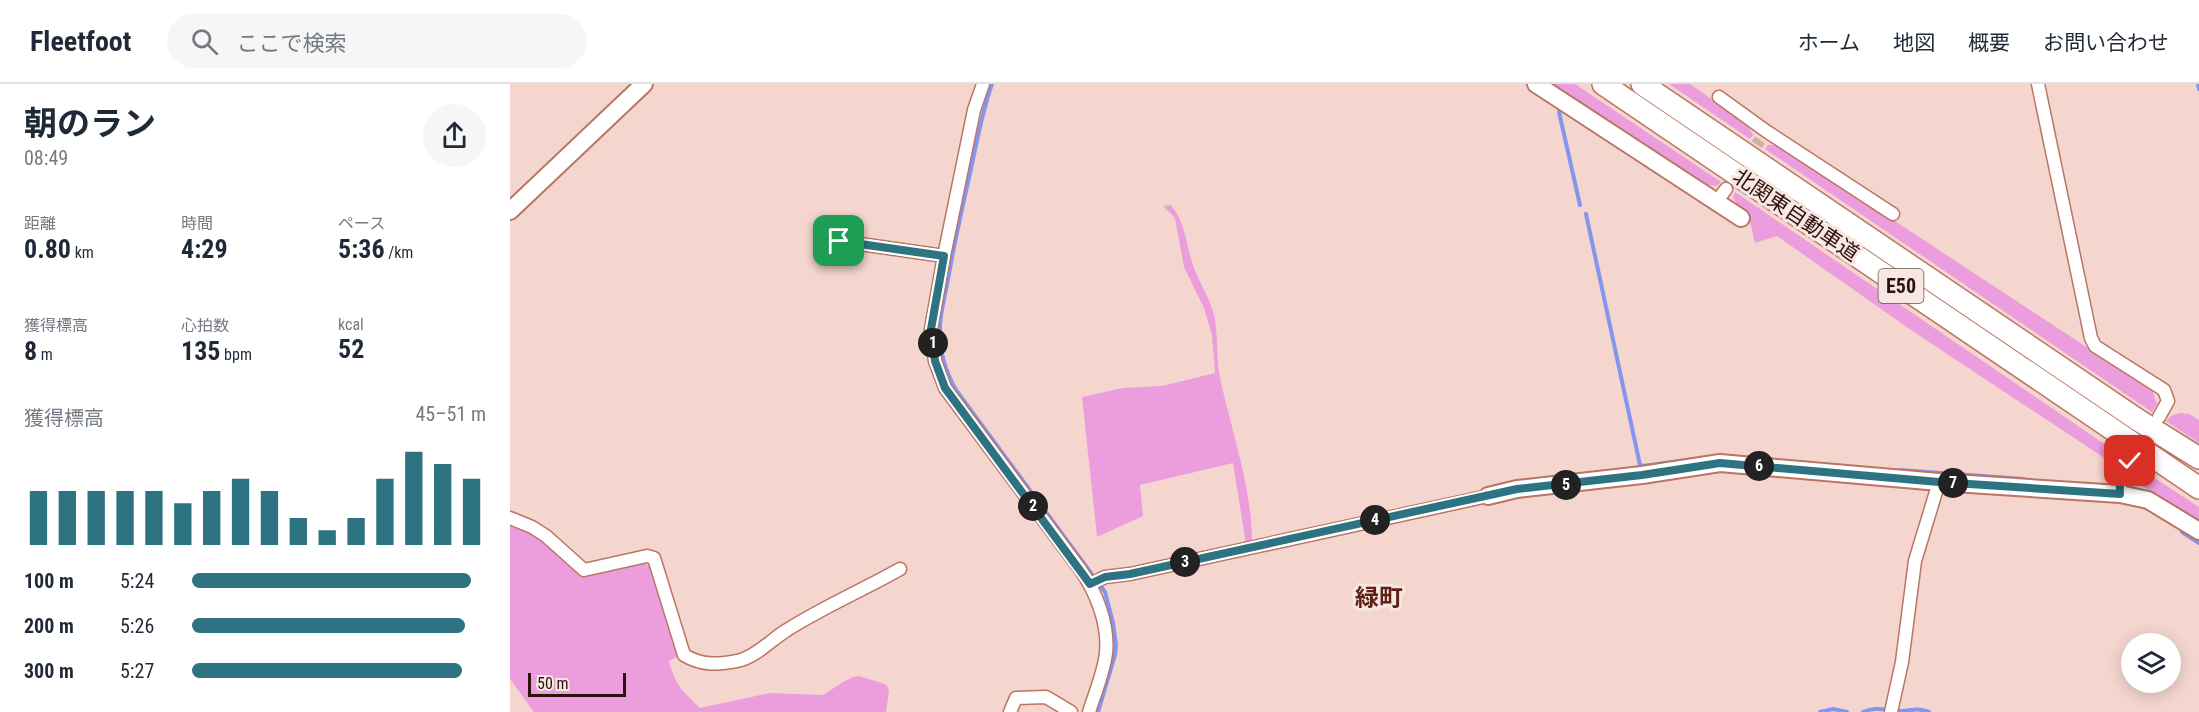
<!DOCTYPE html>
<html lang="ja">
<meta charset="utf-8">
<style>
body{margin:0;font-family:"Roboto Condensed","Noto Sans JP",sans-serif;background:#f6f6f7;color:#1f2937;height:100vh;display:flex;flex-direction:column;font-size:22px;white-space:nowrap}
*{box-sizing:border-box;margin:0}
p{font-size:20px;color:#747a83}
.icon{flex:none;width:33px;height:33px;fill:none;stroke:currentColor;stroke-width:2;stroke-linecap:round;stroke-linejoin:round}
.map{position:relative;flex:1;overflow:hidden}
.side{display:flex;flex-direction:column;background:#fff;width:510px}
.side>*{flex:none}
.controls{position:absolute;left:1611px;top:549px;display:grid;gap:12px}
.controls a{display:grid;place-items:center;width:60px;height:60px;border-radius:50%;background:#fff;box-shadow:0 3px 15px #0003;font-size:30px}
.scale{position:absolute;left:18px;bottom:15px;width:98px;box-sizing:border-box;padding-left:6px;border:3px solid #2d120c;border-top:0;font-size:16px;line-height:21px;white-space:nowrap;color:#2d120c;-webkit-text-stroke:4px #f7e7e3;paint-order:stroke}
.pin{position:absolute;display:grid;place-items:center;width:51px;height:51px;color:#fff;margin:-26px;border-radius:12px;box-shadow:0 3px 9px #0006}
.km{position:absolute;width:30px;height:30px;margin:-15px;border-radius:50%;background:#222;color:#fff;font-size:16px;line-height:30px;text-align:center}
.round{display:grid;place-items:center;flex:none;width:63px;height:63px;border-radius:32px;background:#f6f6f7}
.overview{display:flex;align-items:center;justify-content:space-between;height:102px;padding:0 24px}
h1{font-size:33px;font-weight:700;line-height:45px}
.figures{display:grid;grid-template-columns:repeat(3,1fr);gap:9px;height:102px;padding:6px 24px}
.figures div{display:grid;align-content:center}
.figures b{font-size:26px;font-weight:700}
.figures small{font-size:16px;font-weight:400}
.figures p{font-size:16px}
.chart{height:168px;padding:12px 24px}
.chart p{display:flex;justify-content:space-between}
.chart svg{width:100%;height:108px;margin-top:6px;stroke:#2e7382;stroke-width:6}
ul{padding:0 24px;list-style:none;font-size:20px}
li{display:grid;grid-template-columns:96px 72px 1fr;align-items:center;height:45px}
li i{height:15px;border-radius:8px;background:#2e7382}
header{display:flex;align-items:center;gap:36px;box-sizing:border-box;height:84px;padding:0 30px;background:#fff;border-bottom:2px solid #e0e1e3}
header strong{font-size:28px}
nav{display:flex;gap:33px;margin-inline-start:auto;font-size:21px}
.search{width:420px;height:54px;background:#f6f6f7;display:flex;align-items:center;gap:15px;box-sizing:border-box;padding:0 21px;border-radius:33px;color:#747a83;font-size:22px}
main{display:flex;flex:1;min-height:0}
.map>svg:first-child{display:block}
</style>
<header>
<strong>Fleetfoot</strong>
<div class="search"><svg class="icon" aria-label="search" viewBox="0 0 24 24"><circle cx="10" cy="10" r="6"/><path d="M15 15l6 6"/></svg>ここで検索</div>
<nav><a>ホーム</a><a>地図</a><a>概要</a><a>お問い合わせ</a></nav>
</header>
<main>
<section class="side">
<div class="overview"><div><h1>朝のラン</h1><p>08:49</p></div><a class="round"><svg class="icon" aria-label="share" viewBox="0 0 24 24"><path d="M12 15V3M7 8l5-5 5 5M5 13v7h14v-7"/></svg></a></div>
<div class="figures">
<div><p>距離</p><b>0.80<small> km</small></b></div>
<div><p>時間</p><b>4:29</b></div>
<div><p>ペース</p><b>5:36<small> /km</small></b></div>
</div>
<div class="figures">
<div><p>獲得標高</p><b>8<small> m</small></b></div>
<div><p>心拍数</p><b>135<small> bpm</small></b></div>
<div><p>kcal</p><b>52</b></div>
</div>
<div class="chart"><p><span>獲得標高</span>45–51 m</p>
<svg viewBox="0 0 160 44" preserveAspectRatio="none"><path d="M5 44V22M15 44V22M25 44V22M35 44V22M45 44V22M55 44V27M65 44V22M75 44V17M85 44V22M95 44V33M105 44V38M115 44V33M125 44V17M135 44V6M145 44V11M155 44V17"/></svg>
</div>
<ul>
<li><b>100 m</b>5:24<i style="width:95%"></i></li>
<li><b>200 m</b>5:26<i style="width:93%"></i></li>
<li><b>300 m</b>5:27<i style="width:92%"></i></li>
</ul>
</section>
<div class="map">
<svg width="1689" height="628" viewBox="0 0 1689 628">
<rect width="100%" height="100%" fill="#f5d6ce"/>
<path fill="#ec9ddd" d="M1043 0H1065L1211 98 1207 102 1197 101Z
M1159 0H1180L1236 39 1243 51 1240 55Z
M1258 61H1269L1578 264 1641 303 1647 320 1642 328 1255 65Z
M1225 108 1612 372 1608 376 1599 377 1401 246 1267 152 1245 159 1239 133 1231 126 1223 114Z
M661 121C676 139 676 162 684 184 691 202 701 216 705 235 708 254 706 275 710 294 722 349 742 403 742 459L736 460 723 379 630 401 633 432 587 453 572 313 613 304 652 302 705 289 702 251 694 224 674 183 665 134 653 122Z
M1670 329 1679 330 1689 336V359L1656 337 1661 332Z
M1626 382 1689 423V437L1626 398 1624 387Z
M0 438 36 452 68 489 76 493 133 480 139 481 169 572 159 577C166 603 172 606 190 624L260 609 313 611 333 598 343 593 349 592 375 600 378 603 379 608 376 628H24L0 595Z"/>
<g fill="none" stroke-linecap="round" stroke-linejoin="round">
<path stroke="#8395ec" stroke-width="4" d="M482 0C472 28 467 57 461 85 453 120 445 155 439 190 436 210 429 229 430 249 430 270 435 287 446 306L595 508 603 539 606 561 605 571 588 628
M1688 0 1689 5
M1049 28 1070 121
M1076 130 1130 381 1133 382 1185 375
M1390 386 1514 395
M1672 448 1689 459
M1310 628 1323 625 1337 628
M1353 628C1367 622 1377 627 1391 627 1405 627 1403 623 1419 628"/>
<path stroke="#cdafa7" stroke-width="12" stroke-dasharray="12 6" stroke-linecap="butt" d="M1216 105 1250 56"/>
<defs>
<path id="street" d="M473 0 464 26 434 172 421 245 425 277 435 304 570 485C586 508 599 540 596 569 594 588 585 609 579 628
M1528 0 1581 254 1585 262 1654 306 1658 317 1649 333
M1209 13 1256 47 1383 130
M1207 117 1216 105
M329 157 434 172
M1610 410C1609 396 1611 389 1620 377
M0 434 22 443 36 452 74 486 137 472 144 474 174 571C192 582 210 581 231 576 248 571 262 555 277 546 313 523 353 506 390 485
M581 500 595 493 620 490 978 412
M500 628 506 614 536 613 561 628
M1381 628 1392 578 1405 477 1429 398"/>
<path id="secondary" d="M1026 0 1231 134
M0 127 134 0
M978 412 1007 405 1132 391 1210 379 1429 398 1610 410 1638 416 1689 447"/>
<path id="highway" d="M1093 0 1689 404
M1132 0 1628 336 1689 374"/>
</defs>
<use href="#street" stroke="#ba7564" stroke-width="15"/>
<use href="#secondary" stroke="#ba7564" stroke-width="20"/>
<use href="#highway" stroke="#ba7564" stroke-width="24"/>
<use href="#street" stroke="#fff" stroke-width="12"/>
<use href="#secondary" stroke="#fff" stroke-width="16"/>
<use href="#highway" stroke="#fff" stroke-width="21"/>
</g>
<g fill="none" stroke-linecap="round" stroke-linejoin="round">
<defs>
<path id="route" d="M329 157 434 172 421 245 425 277 435 304 580 500 595 493 620 490 1007 405 1132 391 1210 379 1429 398 1610 410C1609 396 1611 389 1620 377"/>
</defs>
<use href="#route" stroke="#fff" stroke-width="12"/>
<use href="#route" stroke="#2e7382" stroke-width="8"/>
</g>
<g text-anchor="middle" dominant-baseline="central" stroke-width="6" stroke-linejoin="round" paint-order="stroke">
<rect fill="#f7e7e3" stroke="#6a524c" stroke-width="1.5" x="1368.5" y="185" width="45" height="34" rx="4.5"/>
<g font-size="20" font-weight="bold" fill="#2d120c">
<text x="1391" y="202">E50</text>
</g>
<g font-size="21" fill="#2d120c" stroke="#f7e7e3">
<text transform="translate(1286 131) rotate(34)">北関東自動車道</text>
</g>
<g font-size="24" font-weight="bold" fill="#5e2114" stroke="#f7e7e3">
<text x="869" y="514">緑町</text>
</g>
</g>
</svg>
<div class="controls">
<a><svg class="icon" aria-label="layers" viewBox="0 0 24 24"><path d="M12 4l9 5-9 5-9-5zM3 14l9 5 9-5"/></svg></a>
</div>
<div class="scale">50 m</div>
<div class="pin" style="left:329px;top:157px;background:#1e9e55"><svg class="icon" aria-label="arrive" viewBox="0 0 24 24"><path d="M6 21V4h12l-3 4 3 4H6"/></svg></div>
<div class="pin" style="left:1620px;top:377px;background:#d93025"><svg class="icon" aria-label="check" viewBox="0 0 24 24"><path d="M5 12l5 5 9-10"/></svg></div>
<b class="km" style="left:423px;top:259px">1</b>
<b class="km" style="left:523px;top:422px">2</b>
<b class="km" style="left:675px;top:478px">3</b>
<b class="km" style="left:865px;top:436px">4</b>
<b class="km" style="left:1056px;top:401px">5</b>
<b class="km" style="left:1249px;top:382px">6</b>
<b class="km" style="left:1443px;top:399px">7</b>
</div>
</main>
